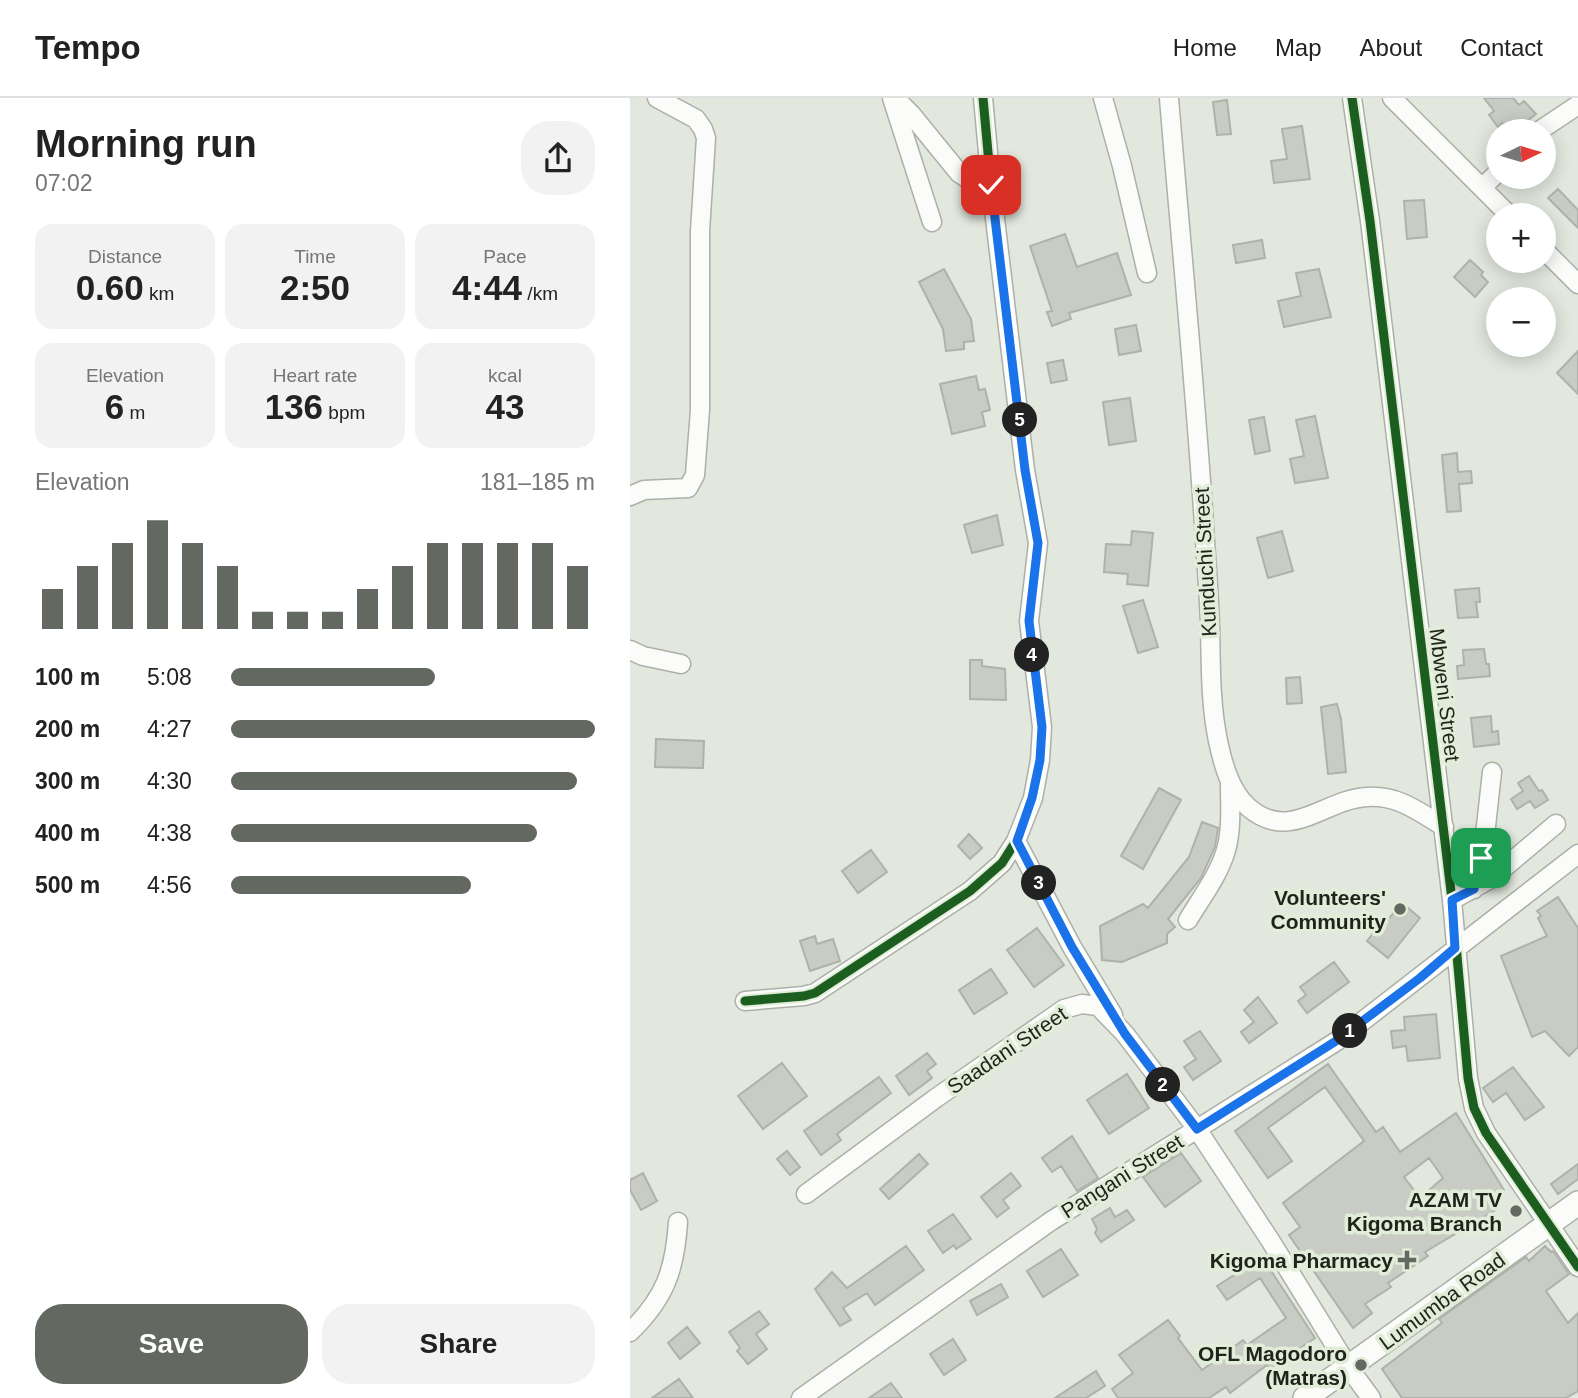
<!DOCTYPE html>
<meta charset="utf-8">
<style>
body{margin:0;font-family:Arial,sans-serif;background:#f2f2f2;color:#222;height:100vh;display:flex;flex-direction:column;font-size:26px;white-space:nowrap}
*{box-sizing:border-box;margin:0}
p{font-size:23px;color:#767676}
.icon{flex:none;width:38px;height:38px;fill:none;stroke:currentColor;stroke-width:2;stroke-linecap:round;stroke-linejoin:round}
.map{position:relative;flex:1;overflow:hidden}
.drawer{display:flex;flex-direction:column;background:#fff;width:630px}
.drawer>*{flex:none}
.needle{width:46px;rotate:85deg}
.tools{position:absolute;left:856px;top:21px;display:grid;gap:14px}
.tools a{display:grid;place-items:center;width:70px;height:70px;border-radius:50%;background:#fff;box-shadow:0 4px 18px #0003;font-size:35px}
.pin{position:absolute;display:grid;place-items:center;width:60px;height:60px;color:#fff;margin:-30px;border-radius:14px;box-shadow:0 4px 10px #0006}
.km{position:absolute;width:35px;height:35px;margin:-18px;border-radius:50%;background:#222;color:#fff;font-size:19px;line-height:35px;text-align:center}
.round{display:grid;place-items:center;flex:none;width:74px;height:74px;border-radius:28px;background:#f2f2f2}
.headline{display:flex;align-items:center;justify-content:space-between;height:119px;padding:0 35px}
h1{font-size:38px;font-weight:700;line-height:52px}
.figures{display:grid;grid-template-columns:repeat(3,1fr);gap:10px;height:119px;padding:7px 35px}
.figures div{display:grid;align-content:center;border-radius:18px;background:#f2f2f2;text-align:center}
.figures b{font-size:35px;font-weight:700}
.figures small{font-size:19px;font-weight:400}
.figures p{font-size:19px}
.chart{height:196px;padding:14px 35px}
.chart p{display:flex;justify-content:space-between}
.chart svg{width:100%;height:126px;margin-top:7px;stroke:#636860;stroke-width:6}
.button{display:flex;gap:14px;margin-top:auto;padding:14px 35px}
.button a{flex:1;height:80px;border-radius:28px;background:#636860;color:#fff;font-size:28px;font-weight:700;line-height:80px;text-align:center}
.button a+a{background:#f2f2f2;color:#222}
ul{padding:0 35px;list-style:none;font-size:23px}
li{display:grid;grid-template-columns:112px 84px 1fr;align-items:center;height:52px}
li i{height:18px;border-radius:9px;background:#636860}
header{display:flex;align-items:center;gap:42px;box-sizing:border-box;height:98px;padding:0 35px;background:#fff;border-bottom:2px solid #e0e0e0}
header strong{font-size:33px}
nav{display:flex;gap:38px;margin-inline-start:auto;font-size:24px}
main{display:flex;flex:1;min-height:0}
.map>svg:first-child{display:block}
</style>
<header>
<strong>Tempo</strong>
<nav><a>Home</a><a>Map</a><a>About</a><a>Contact</a></nav>
</header>
<main>
<section class="drawer">
<div class="headline"><div><h1>Morning run</h1><p>07:02</p></div><a class="round"><svg class="icon" aria-label="share" viewBox="0 0 24 24"><path d="M12 15V3M7 8l5-5 5 5M5 13v7h14v-7"/></svg></a></div>
<div class="figures">
<div><p>Distance</p><b>0.60<small> km</small></b></div>
<div><p>Time</p><b>2:50</b></div>
<div><p>Pace</p><b>4:44<small> /km</small></b></div>
</div>
<div class="figures">
<div><p>Elevation</p><b>6<small> m</small></b></div>
<div><p>Heart rate</p><b>136<small> bpm</small></b></div>
<div><p>kcal</p><b>43</b></div>
</div>
<div class="chart"><p><span>Elevation</span>181–185 m</p>
<svg viewBox="0 0 160 44" preserveAspectRatio="none"><path d="M5 44V30M15 44V22M25 44V14M35 44V6M45 44V14M55 44V22M65 44V38M75 44V38M85 44V38M95 44V30M105 44V22M115 44V14M125 44V14M135 44V14M145 44V14M155 44V22"/></svg>
</div>
<ul>
<li><b>100 m</b>5:08<i style="width:56%"></i></li>
<li><b>200 m</b>4:27<i style="width:100%"></i></li>
<li><b>300 m</b>4:30<i style="width:95%"></i></li>
<li><b>400 m</b>4:38<i style="width:84%"></i></li>
<li><b>500 m</b>4:56<i style="width:66%"></i></li>
</ul>
<div class="button"><a>Save</a><a>Share</a></div>
</section>
<div class="map">
<svg width="948" height="1300" viewBox="0 0 948 1300">
<rect width="100%" height="100%" fill="#e2e8dd"/>
<path fill="#c8ccc4" stroke="#aeb3aa" stroke-width="2" fill-rule="evenodd" d="M854 0H883L889 7 894 3 906 16 897 23 900 26 894 33H879L872 25 868 29 859 17 864 13Z
M597 2 601 36 587 37 583 4Z
M672 28 680 81 644 85 641 63 657 61 652 31Z
M928 91 948 112V130L918 100Z
M794 102 797 139 777 141 774 103Z
M435 136 447 169 487 155 501 197 439 215 441 221 422 228 417 214 422 213 400 148Z
M632 142 635 160 606 165 603 147Z
M840 162 853 174 851 177 858 184 845 199 824 179Z
M314 171 341 221 344 243 334 244V251L316 253 313 231 289 184Z
M689 171 701 219 654 229 648 203 671 198 666 175Z
M506 227 511 253 489 257 485 231Z
M948 253V296L927 275Z
M433 262 437 282 421 285 417 265Z
M346 278 349 292 355 291 360 312 352 314 355 328 322 336 310 286Z
M500 300 506 343 479 347 473 304Z
M685 318 698 380 665 385 660 361 674 358 666 322Z
M634 319 640 353 625 356 619 322Z
M827 355 828 374 841 373 842 385 829 386 831 413 817 414 812 357Z
M367 417 373 447 342 455 334 427Z
M502 433 523 435 518 488 497 486 498 476 474 474 476 446 501 447Z
M652 433 663 473 638 480 627 440Z
M849 490 850 504H846L848 519 828 520 825 492Z
M513 502 528 549 508 555 493 508Z
M854 551 856 566H859L860 578 828 581 827 568 834 567 833 552Z
M340 562H352V568L375 571 376 602 340 601Z
M670 579 672 605 657 606 656 580Z
M707 606 711 621 716 674 698 676 691 609Z
M861 618 862 634 868 633 869 646 844 649 841 620Z
M26 641 74 643 73 670 25 669Z
M899 678 909 693 912 692 918 702 905 710 900 703 887 711 881 701 893 693 888 685Z
M529 690 551 702 513 771 491 758Z
M572 724 588 730 585 749 571 780 538 821 545 829 537 836V845L492 864 472 862 470 828 513 806 518 810 559 759Z
M339 736 352 750 340 761 328 748Z
M241 752 257 774 228 795 212 773Z
M928 799 948 830V949L939 958 915 933 902 939 871 858 917 838 908 820 911 818 907 813Z
M772 805 790 820 758 860 737 843 754 821 757 823Z
M407 830 434 867 404 889 377 852Z
M185 838 187 846 203 841 210 863 180 873 170 843Z
M704 864 719 884 677 915 668 903 676 897 670 889Z
M361 871 377 895 344 916 329 892Z
M628 899 647 925 619 945 611 934 624 924 614 912Z
M806 916 810 960 778 963 776 948 763 950 761 933 775 932 774 919Z
M570 933 591 963 563 982 554 969 566 961 554 943Z
M297 955 306 966 297 973 302 980 279 997 266 978Z
M152 965 177 998 133 1031 108 998Z
M698 966 746 1034 753 1029 770 1054 826 1015 874 1092 864 1100 867 1111 795 1154 798 1158 758 1185 761 1189 735 1206 742 1215 723 1230 659 1137 670 1129 653 1105 734 1043 695 989 638 1030 662 1063 638 1080 605 1033ZM799 1060 813 1080 790 1100 774 1079Z
M883 969 914 1009 895 1022 876 995 863 1004 853 990Z
M497 976 519 1010 479 1036 457 1002Z
M249 979 261 995 207 1036 211 1042 191 1057 174 1033Z
M442 1038 468 1080 447 1093 431 1068 422 1074 412 1060Z
M157 1053 170 1069 160 1077 147 1061Z
M551 1055 571 1083 535 1109 513 1079Z
M289 1056 298 1066 259 1101 250 1091Z
M948 1066V1081L928 1096 921 1086Z
M13 1075 27 1103 11 1112 0 1092V1082Z
M381 1075 391 1088 373 1102 379 1110 367 1119 351 1099Z
M480 1110 485 1119 497 1112 504 1122 471 1144 465 1135 467 1131 462 1121Z
M323 1116 341 1141 326 1151 324 1147 313 1155 298 1133Z
M276 1148 294 1172 245 1207 237 1195 213 1210 221 1222 210 1228 185 1191 202 1174 217 1190Z
M915 1148 921 1154 923 1153 939 1176 916 1193 938 1225 948 1215V1293L936 1300H772L752 1271 812 1225 809 1221 896 1159 899 1163Z
M431 1151 448 1177 413 1199 397 1173Z
M632 1159 685 1240 640 1271 637 1267 600 1295 596 1289 579 1300H488L482 1291 503 1275 489 1257 538 1222 550 1238 548 1240 572 1272 613 1242 617 1247 656 1220 630 1180 597 1202 587 1188Z
M371 1186 378 1199 347 1217 340 1203Z
M129 1213 139 1226 126 1236 137 1251 118 1266 107 1253 110 1250 99 1234Z
M57 1229 70 1245 50 1261 38 1245Z
M323 1241 336 1262 314 1277 300 1256Z
M466 1273 475 1288 456 1300H425Z
M49 1281 63 1300H22Z
M261 1285 272 1300H239Z"/>
<g fill="none" stroke-linecap="round" stroke-linejoin="round">
<defs>
<path id="minor" d="M262 0 302 124
M265 0 281 16 329 75 341 83 361 87
M473 0 492 68 517 175
M539 0C551 148 566 295 575 443 577 471 579 499 580 527 581 566 580 604 588 643 593 666 600 693 618 709 660 746 694 701 737 699 768 697 788 713 814 729
M722 0 740 123 822 802 838 980 844 1010 856 1035 948 1169
M762 0 879 117
M909 33 948 7
M852 90 868 74
M914 152 948 186
M0 398 14 392 58 390 65 377 70 312V133L76 40 73 31 66 21 27 0
M0 552 13 558 51 566
M386 743 442 849 483 917
M844 791 856 728 862 674
M822 802 862 780 926 726
M558 822C571 800 589 777 596 752 602 731 600 707 600 685
M115 903 174 898 185 895 340 793 372 765 386 743 403 700 410 662 412 629 399 523 408 445 395 372 361 87 353 0
M176 1096 306 1000 434 911 452 906 468 908 495 936 567 1031 640 1142 719 1270 741 1300
M0 1234C35 1200 45 1172 48 1124
M171 1300 421 1123 707 943 948 756"/>
<path id="major" d="M675 1300 948 1105"/>
</defs>
<use href="#minor" stroke="#acb0a8" stroke-width="21"/>
<use href="#major" stroke="#acb0a8" stroke-width="26"/>
<use href="#minor" stroke="#fbfcfa" stroke-width="18"/>
<use href="#major" stroke="#fbfcfa" stroke-width="23"/>
<defs>
<path id="cycleway" d="M722 0 740 123 822 802 838 980 844 1010 856 1035 948 1169
M115 903 174 898 185 895 340 793 372 765 386 743 403 700 410 662 412 629 399 523 408 445 395 372 361 87 353 0"/>
</defs>
<use href="#cycleway" stroke="#e1edd8" stroke-width="13"/>
<use href="#cycleway" stroke="#1b5e20" stroke-width="9"/>
</g>
<g fill="none" stroke-linecap="round" stroke-linejoin="round">
<defs>
<path id="route" d="M361 87 395 372 408 445 399 523 412 629 410 662 402 700 387 743 442 849 495 936 567 1031 706 943 790 880 825 850 822 802 844 791 851 760"/>
</defs>
<use href="#route" stroke="#fff" stroke-width="14"/>
<use href="#route" stroke="#1a73e8" stroke-width="9"/>
</g>
<g fill="#636860" stroke="#e1edd8" stroke-width="2.5">
<circle cx="770" cy="811" r="7"/>
<circle cx="886" cy="1113" r="7"/>
<path d="M773.5 1151.5h7v7h7v7h-7v7h-7v-7h-7v-7h7z"/>
<circle cx="731" cy="1267" r="7"/>
</g>
<g text-anchor="middle" dominant-baseline="central" stroke-width="7" stroke-linejoin="round" paint-order="stroke">
<g font-size="21" fill="#1f231c" stroke="#e1edd8">
<text transform="translate(575 464) rotate(-93)">Kunduchi Street</text>
<text transform="translate(815 597) rotate(83)">Mbweni Street</text>
<text transform="translate(377 952) rotate(-34)">Saadani Street</text>
<text transform="translate(492 1078) rotate(-32)">Pangani Street</text>
<text transform="translate(812 1203) rotate(-36)">Lumumba Road</text>
</g>
<g font-size="21" font-weight="bold" fill="#1f231c" stroke="#e1edd8" text-anchor="end">
<text x="756" y="799">Volunteers'<tspan x="756" dy="24">Community</tspan></text>
<text x="872" y="1101">AZAM TV<tspan x="872" dy="24">Kigoma Branch</tspan></text>
<text x="763" y="1162">Kigoma Pharmacy</text>
<text x="717" y="1255">OFL Magodoro<tspan x="717" dy="24">(Matras)</tspan></text>
</g>
</g>
</svg>
<div class="tools">
<a><svg class="needle" viewBox="-14 -14 28 28"><path d="M0-13l5 13h-10z" fill="#e53935"/><path d="M0 13l5-13h-10z" fill="#767676"/></svg></a>
<a>+</a>
<a>−</a>
</div>
<div class="pin" style="left:851px;top:760px;background:#1e9e55"><svg class="icon" aria-label="arrive" viewBox="0 0 24 24"><path d="M6 21V4h12l-3 4 3 4H6"/></svg></div>
<div class="pin" style="left:361px;top:87px;background:#d93025"><svg class="icon" aria-label="check" viewBox="0 0 24 24"><path d="M5 12l5 5 9-10"/></svg></div>
<b class="km" style="left:720px;top:933px">1</b>
<b class="km" style="left:533px;top:987px">2</b>
<b class="km" style="left:409px;top:785px">3</b>
<b class="km" style="left:402px;top:557px">4</b>
<b class="km" style="left:390px;top:322px">5</b>
</div>
</main>
